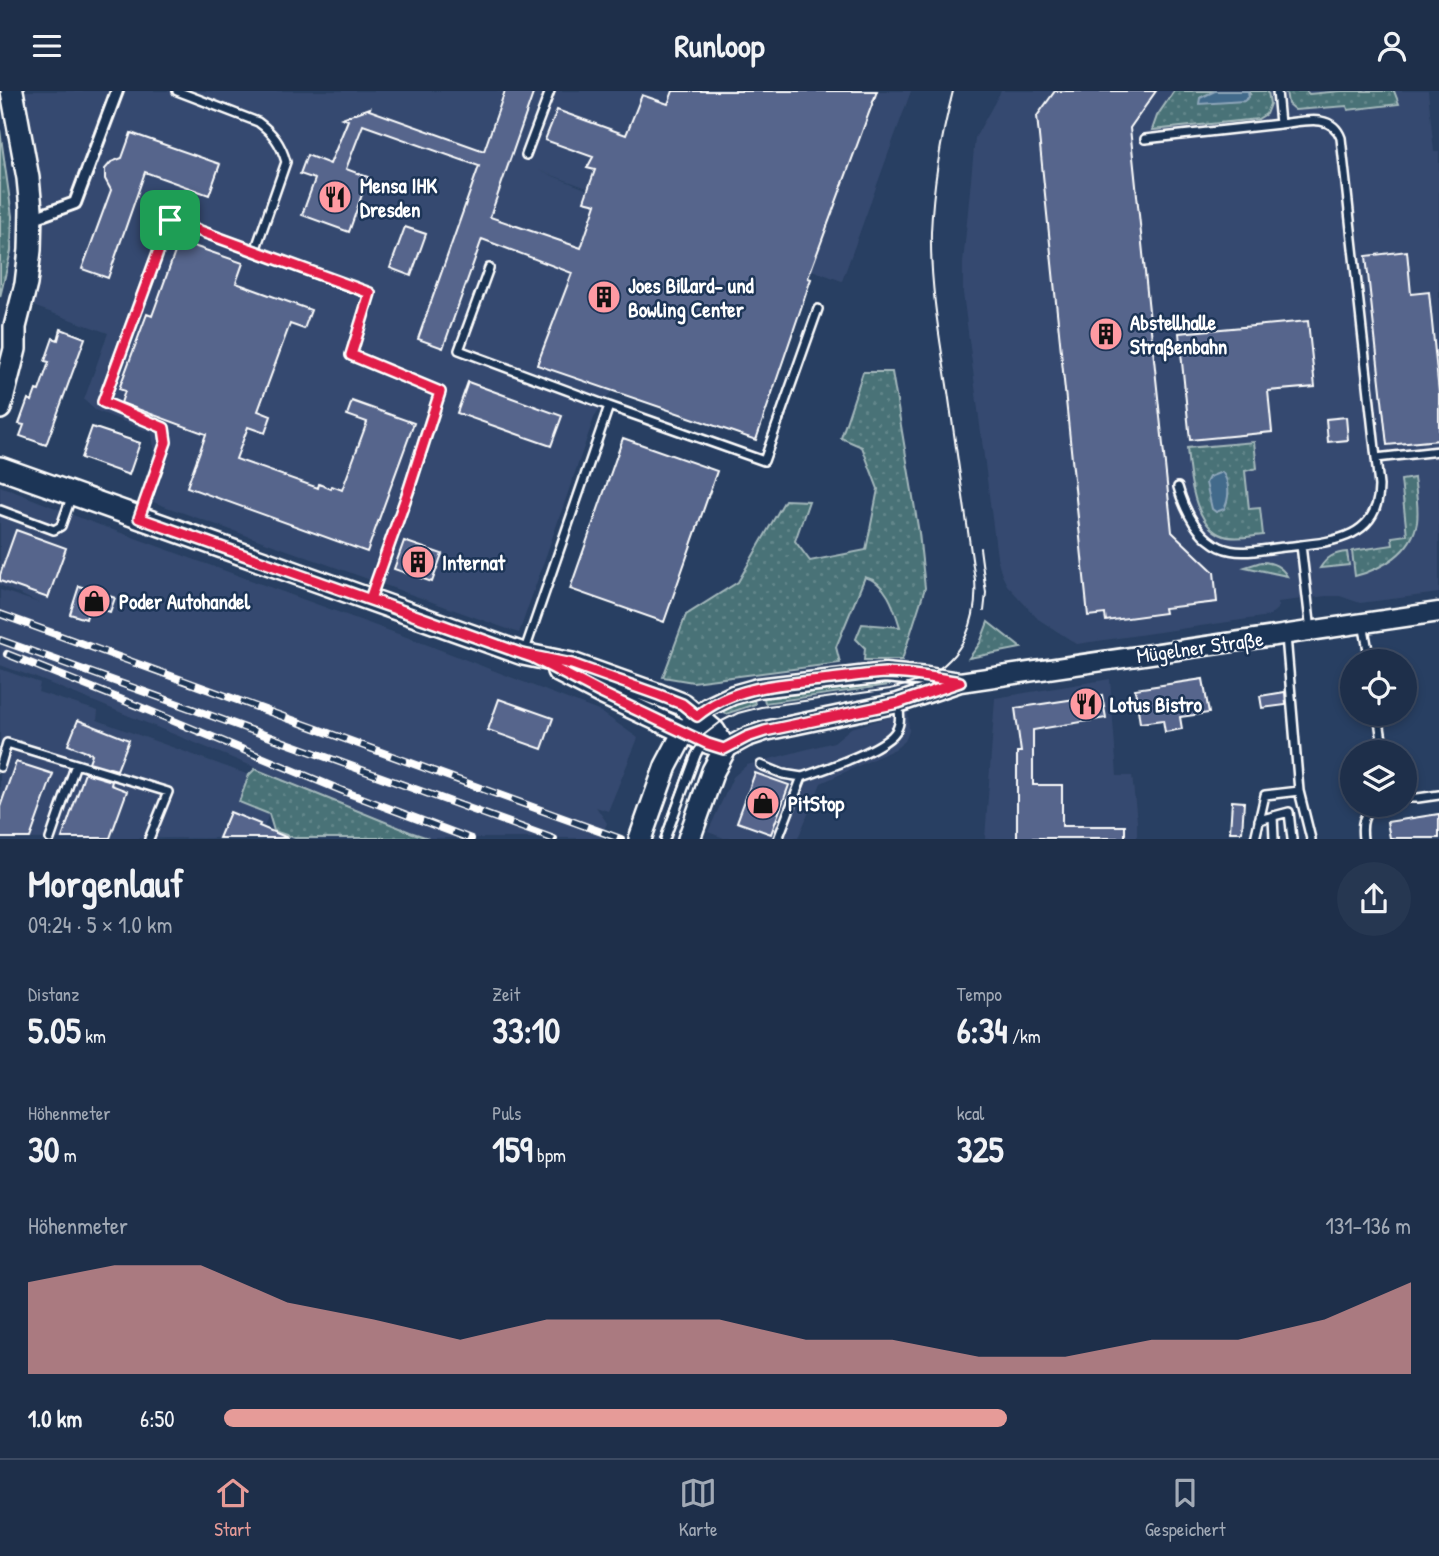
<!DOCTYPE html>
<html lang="de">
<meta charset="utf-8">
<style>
body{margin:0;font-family:"Patrick Hand",sans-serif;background:#263751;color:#f1f3f6;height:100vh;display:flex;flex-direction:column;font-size:26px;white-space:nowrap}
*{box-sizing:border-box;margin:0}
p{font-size:23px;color:#a1a9b5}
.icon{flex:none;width:38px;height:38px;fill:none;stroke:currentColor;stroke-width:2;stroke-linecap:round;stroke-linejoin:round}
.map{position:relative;height:748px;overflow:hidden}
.drawer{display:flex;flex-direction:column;background:#1e2f4a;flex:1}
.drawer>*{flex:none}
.tools{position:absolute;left:1340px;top:558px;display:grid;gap:14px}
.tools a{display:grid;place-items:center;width:77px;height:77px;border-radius:50%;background:#1e2f4a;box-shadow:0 4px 10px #0003,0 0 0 2px #3c4a62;font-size:35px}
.pin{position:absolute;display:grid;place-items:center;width:60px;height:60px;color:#fff;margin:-30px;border-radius:14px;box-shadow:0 4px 10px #0006}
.round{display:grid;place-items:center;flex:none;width:74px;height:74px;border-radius:37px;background:#263751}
.head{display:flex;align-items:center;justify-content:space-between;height:119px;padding:0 28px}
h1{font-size:38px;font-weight:700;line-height:52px}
.metrics{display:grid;grid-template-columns:repeat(3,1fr);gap:10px;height:119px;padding:7px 28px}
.metrics div{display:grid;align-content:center}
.metrics b{font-size:35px;font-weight:700}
.metrics small{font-size:19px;font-weight:400}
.metrics p{font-size:19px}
.chart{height:196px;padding:14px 28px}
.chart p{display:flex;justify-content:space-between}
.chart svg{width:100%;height:126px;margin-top:7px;fill:#e69b98;opacity:.7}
ul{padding:0 28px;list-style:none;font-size:23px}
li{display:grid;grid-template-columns:112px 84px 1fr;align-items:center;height:52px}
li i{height:18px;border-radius:9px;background:#e69b98}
header{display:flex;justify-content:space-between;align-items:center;height:91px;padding:0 28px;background:#1e2f4a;font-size:32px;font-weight:700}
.tabs{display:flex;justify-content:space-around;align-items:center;height:98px;border-top:2px solid #3c4a62;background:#1e2f4a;font-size:19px;color:#a1a9b5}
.tabs a{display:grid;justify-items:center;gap:4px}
.tabs .current{color:#e69b98}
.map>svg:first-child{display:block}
</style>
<header><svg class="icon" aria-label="menu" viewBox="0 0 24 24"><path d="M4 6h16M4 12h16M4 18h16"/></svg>Runloop<svg class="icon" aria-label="person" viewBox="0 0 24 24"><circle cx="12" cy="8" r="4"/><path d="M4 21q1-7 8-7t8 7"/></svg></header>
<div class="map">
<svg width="1439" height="748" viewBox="0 0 1439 748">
<defs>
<pattern id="grass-dots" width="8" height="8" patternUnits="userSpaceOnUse" patternTransform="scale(1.75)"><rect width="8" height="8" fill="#497277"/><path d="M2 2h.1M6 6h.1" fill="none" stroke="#64878b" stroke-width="1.8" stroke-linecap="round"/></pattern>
</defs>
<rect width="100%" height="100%" fill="#283f62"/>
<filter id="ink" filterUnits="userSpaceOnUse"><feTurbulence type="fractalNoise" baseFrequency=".0143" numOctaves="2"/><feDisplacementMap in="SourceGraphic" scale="14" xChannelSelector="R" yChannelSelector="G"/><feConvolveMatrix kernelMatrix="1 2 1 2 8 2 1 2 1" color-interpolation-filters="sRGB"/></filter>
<g filter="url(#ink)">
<path fill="#364a6f" d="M23 0H911L842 190 538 79 631 116 612 299 594 327 519 542 139 406 154 359 152 342 95 319 84 309 108 242 33 215 41 173V113Z
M1001 0H1428L1434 61H1439V502L1360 512 1340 505H1326L1278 511V517L1269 525 1077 553 1038 528 1007 494 1002 484 997 466 963 202V172L975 47Z
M0 395 83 428 420 551 601 621 638 647 608 720 596 716 607 732 601 747H428L34 586 0 574V499L39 512 0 494Z
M0 578 40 592 38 601 98 620 97 629 249 684 239 711 269 723 260 747 0 748Z
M1110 588 1117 685H1132L1137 730V747L985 748 995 607Z
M908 621 909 640 905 650 895 658 821 692 798 747H724L708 741 733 686 747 674 834 651 851 637Z"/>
<path fill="url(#grass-dots)" stroke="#a4b8bb" stroke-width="2" d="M1174 0H1215L1200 7 1250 3 1248 0H1268L1270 13 1266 23 1258 28 1152 39 1157 25Z
M1286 0H1306L1309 3 1341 0H1394L1399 13 1348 19 1347 15 1295 19 1288 13Z
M0 39 12 125 11 160 0 206Z
M863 281H892L919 442 925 497 902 569H864L865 557 856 548 862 533 900 536C894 516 886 491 865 486L836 556 840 572 693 591 663 586 686 524 738 491 785 409 809 410 795 450 810 470 866 459 878 398 862 356 841 347Z
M1254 351 1257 377 1245 380 1249 418 1260 417 1263 444C1251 445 1236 449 1224 445 1194 436 1189 383 1187 357Z
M1414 387C1416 401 1419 416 1417 431 1412 461 1382 478 1355 485L1352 460 1393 454 1392 446 1407 444 1401 389Z
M1347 461 1349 474 1320 477C1327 466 1334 462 1347 461Z
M1261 471C1272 471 1281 475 1287 485L1245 476Z
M988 531 1021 557 969 567 980 552Z
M890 592V594L765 612 764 607Z
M754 609 755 613 726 623 722 621 723 619 741 611Z
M255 678 410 741 428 747H295L274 740 269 723 239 711 249 684Z"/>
<path fill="#436b8b" stroke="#8ea6b9" stroke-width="2" d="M1215 0H1248L1249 6 1244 10 1199 13 1200 7Z
M1222 381C1230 391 1230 407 1224 418L1216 421 1212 418 1206 392 1209 386Z"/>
<path fill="#56658c" stroke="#fff" stroke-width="2" d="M505 0H534L490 126 581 157 596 113 584 110 595 79 587 77 593 66 545 49 557 19 626 44 642 4 668 13 673 0H877L808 187 811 188 756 349 537 274 572 182 482 148 443 257 418 248 479 75 363 34 346 78 368 86 349 141 302 124 315 88 300 83 307 64 330 73 348 29 342 27 370 17 369 19 484 60Z
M1055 0H1156L1130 37 1172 441 1214 481 1217 511 1164 517 1165 522 1106 530 1105 523 1088 525 1037 25Z
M131 42 220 73 209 104 145 81 108 187 82 178 111 99 105 88V78L111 71 122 67Z
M405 136 426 143 411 185 390 177Z
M179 150 243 172 236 192 311 219 304 238 290 233 258 320 271 325 265 342 248 336 236 368 318 397 319 393 331 398 332 395 342 399 367 331 347 324 352 310 414 332 367 461 187 396 206 343 121 312 125 300 119 298 147 223 152 225Z
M1407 160 1411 203 1429 201 1439 302V349L1387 354 1366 165Z
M1308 230 1315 296 1268 300 1272 341 1190 349 1179 242Z
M61 238 85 247 46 354 20 345 24 334 19 333 28 308 32 310 36 299 39 300 49 271 45 270 53 247 58 249Z
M468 291 562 325 551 355 457 322Z
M1346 326 1348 349 1328 351 1326 328Z
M92 336 140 352 129 384 81 367Z
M623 347 717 380 664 531 570 498Z
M16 439 66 457 48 507 0 490V484Z
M404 450 442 463 432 491 394 478Z
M79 495 115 507 110 521 90 514 86 528 70 523Z
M1203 588 1209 622 1180 626 1182 638 1165 641 1163 629 1140 632 1135 598Z
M1285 601 1286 614 1262 617 1260 605Z
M1102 604 1106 627 1033 639V694H1062V735H1125V747H1017V661H1021L1015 617Z
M499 608 553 627 542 658 488 639Z
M78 629 129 649 117 679 89 671 92 663 68 654Z
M16 671 53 683 30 747H0V716Z
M85 682 112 690 111 694 127 700 110 747H62Z
M755 682 789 694 771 743 737 731Z
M1232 710 1244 711 1242 741H1230Z
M230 721 260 733 259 735 288 747H219Z
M1439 723V747H1390L1387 731Z"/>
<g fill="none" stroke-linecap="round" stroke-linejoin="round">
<defs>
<path id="service" d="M177 0 258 31C273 42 281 53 286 71L255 160
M1145 48 1280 33 1277 0
M526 64 550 0
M489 177 459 259 609 315 525 559
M609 315 764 370 818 218
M1376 367 1439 360
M1178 396C1185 420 1197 445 1220 456 1240 465 1263 458 1284 456 1326 451 1379 451 1379 395L1341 47C1332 21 1301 31 1280 33
M0 419 54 439 61 435 72 404
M141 424 166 351 164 337 103 311 170 129 370 203 351 264 440 301 408 402 370 507
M1301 454 1311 540
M1363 532 1370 570
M1286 545 1299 700
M1378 623 1384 662
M761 674 783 683 802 686
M0 676 7 652 168 701 149 748
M1405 707H1418L1439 704
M1273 725 1274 748
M1259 729 1289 721 1292 748
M50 748 76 673
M665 748 696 664 703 650
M778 748 802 686C823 679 885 658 896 640 901 632 900 622 898 613
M1255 748 1265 704 1299 700 1311 748
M1363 748C1361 732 1363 724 1375 714"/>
<path id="pedestrian" d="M31 128 75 112 117 0"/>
<path id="tertiary" d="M960 591 927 586 885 582 758 597 733 604 708 616 697 625 684 641 708 653 725 658 747 646 765 640 898 612 960 591 1439 521"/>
<path id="secondary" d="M0 317 15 258V236L26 193 30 159 31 118 28 87 12 0
M0 377 523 563 572 573 659 604 682 613 714 640 725 658 713 680 689 748
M558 580 601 602 684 641 666 675 640 748"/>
</defs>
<use href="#service" stroke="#fff" stroke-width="12"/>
<use href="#pedestrian" stroke="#fff" stroke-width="16"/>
<use href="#tertiary" stroke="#fff" stroke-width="23"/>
<use href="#secondary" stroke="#fff" stroke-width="26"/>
<use href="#service" stroke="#1d3557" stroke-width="7"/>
<use href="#pedestrian" stroke="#1d3557" stroke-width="10"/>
<use href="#tertiary" stroke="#1d3557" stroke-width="18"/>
<use href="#secondary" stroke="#1d3557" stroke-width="21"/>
<path stroke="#fff" stroke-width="2" d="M980 457 986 502 984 520
M660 748 691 663 705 643 722 630 738 622 761 616 890 598C902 595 915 592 926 586 964 566 978 529 975 489 966 424 956 359 947 294 939 244 930 192 931 141 933 93 941 47 953 0"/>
<defs>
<path id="rail" d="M0 523 621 748
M0 549 554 748
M7 563 140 616 343 700 471 748"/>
</defs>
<use href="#rail" stroke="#fff" stroke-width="8"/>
<use href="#rail" stroke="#1d3557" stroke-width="5" stroke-dasharray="16" stroke-linecap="butt"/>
</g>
</g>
<g fill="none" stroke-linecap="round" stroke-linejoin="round" filter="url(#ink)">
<defs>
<path id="route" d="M170 129 103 311 164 337 166 351 139 427 523 563 572 573 659 604 682 613 697 625C734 594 785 593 831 588 849 586 867 583 885 582 910 582 936 587 960 591L898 612 765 640 747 646 724 658 708 653 601 602 532 566 523 563 370 508 408 401 440 301 351 264 370 202 170 129"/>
</defs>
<use href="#route" stroke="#fff" stroke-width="14"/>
<use href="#route" stroke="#e11d48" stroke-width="9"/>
</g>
<defs>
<symbol id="restaurant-disc" viewBox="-11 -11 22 22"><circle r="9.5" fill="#ff9aa2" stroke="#1d3557"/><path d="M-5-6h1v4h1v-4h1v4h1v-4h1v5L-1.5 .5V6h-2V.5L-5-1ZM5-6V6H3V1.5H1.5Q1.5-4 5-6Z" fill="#111"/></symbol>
<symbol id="building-disc" viewBox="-11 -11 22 22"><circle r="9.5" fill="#ff9aa2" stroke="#1d3557"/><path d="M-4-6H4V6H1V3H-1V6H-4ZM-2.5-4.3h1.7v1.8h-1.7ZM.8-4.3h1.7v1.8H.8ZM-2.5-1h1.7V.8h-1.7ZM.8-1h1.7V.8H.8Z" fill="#111"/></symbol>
<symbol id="shop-disc" viewBox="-11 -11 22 22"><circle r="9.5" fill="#ff9aa2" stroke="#1d3557"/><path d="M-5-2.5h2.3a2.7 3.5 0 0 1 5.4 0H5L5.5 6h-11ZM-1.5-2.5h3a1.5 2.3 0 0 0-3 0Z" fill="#111"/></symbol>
</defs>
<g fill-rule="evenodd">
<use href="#restaurant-disc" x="316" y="87" width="38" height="38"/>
<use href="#building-disc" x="585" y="187" width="38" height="38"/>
<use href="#building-disc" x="1087" y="224" width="38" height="38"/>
<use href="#building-disc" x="399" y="452" width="38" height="38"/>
<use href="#shop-disc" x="75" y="491" width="38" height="38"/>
<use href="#restaurant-disc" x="1067" y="594" width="38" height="38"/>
<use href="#shop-disc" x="744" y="693" width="38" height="38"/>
</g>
<g text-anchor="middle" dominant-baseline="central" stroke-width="5" stroke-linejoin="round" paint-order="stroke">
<g font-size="21" font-weight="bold" fill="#fff" stroke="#1d3557" text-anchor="start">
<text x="360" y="94">Mensa IHK<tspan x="360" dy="24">Dresden</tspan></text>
<text x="628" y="194">Joes Billard- und<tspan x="628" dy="24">Bowling Center</tspan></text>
<text x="1130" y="231">Abstellhalle<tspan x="1130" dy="24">Straßenbahn</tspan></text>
<text x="442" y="471">Internat</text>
<text x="119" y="510">Poder Autohandel</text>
<text x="1110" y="613">Lotus Bistro</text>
<text x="788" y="712">PitStop</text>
</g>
<g font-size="21" fill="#fff" stroke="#1d3557">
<text transform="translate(1200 556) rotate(-8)">Mügelner Straße</text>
</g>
</g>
</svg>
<div class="tools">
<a><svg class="icon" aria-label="locate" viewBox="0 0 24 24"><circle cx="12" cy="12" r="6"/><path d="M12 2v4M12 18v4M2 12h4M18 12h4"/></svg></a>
<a><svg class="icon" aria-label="layers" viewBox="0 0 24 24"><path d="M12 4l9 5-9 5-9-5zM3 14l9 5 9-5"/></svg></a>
</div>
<div class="pin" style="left:170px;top:129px;background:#1e9e55"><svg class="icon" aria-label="arrive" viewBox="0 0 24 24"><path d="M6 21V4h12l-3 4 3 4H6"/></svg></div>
</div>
<section class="drawer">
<div class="head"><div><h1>Morgenlauf</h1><p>09:24 · 5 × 1.0 km</p></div><a class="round"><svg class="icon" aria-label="share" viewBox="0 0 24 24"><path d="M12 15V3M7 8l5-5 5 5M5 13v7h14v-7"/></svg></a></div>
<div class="metrics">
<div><p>Distanz</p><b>5.05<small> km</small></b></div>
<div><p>Zeit</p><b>33:10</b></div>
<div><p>Tempo</p><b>6:34<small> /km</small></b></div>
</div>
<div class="metrics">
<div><p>Höhenmeter</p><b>30<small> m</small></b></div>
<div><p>Puls</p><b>159<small> bpm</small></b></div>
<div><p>kcal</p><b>325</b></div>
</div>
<div class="chart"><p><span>Höhenmeter</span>131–136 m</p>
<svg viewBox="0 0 160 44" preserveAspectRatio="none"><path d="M0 44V12L10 6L20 6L30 19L40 25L50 32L60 25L70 25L80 25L90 32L100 32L110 38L120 38L130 32L140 32L150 25L160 12V44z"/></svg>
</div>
<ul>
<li><b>1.0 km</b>6:50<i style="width:66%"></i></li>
</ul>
</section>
<nav class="tabs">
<a class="current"><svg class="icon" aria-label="home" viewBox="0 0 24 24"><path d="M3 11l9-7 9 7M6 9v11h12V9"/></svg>Start</a>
<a><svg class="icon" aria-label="map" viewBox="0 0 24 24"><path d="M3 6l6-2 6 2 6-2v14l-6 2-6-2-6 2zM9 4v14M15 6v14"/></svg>Karte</a>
<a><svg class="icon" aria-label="saved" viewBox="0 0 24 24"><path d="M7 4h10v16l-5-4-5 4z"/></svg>Gespeichert</a>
</nav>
